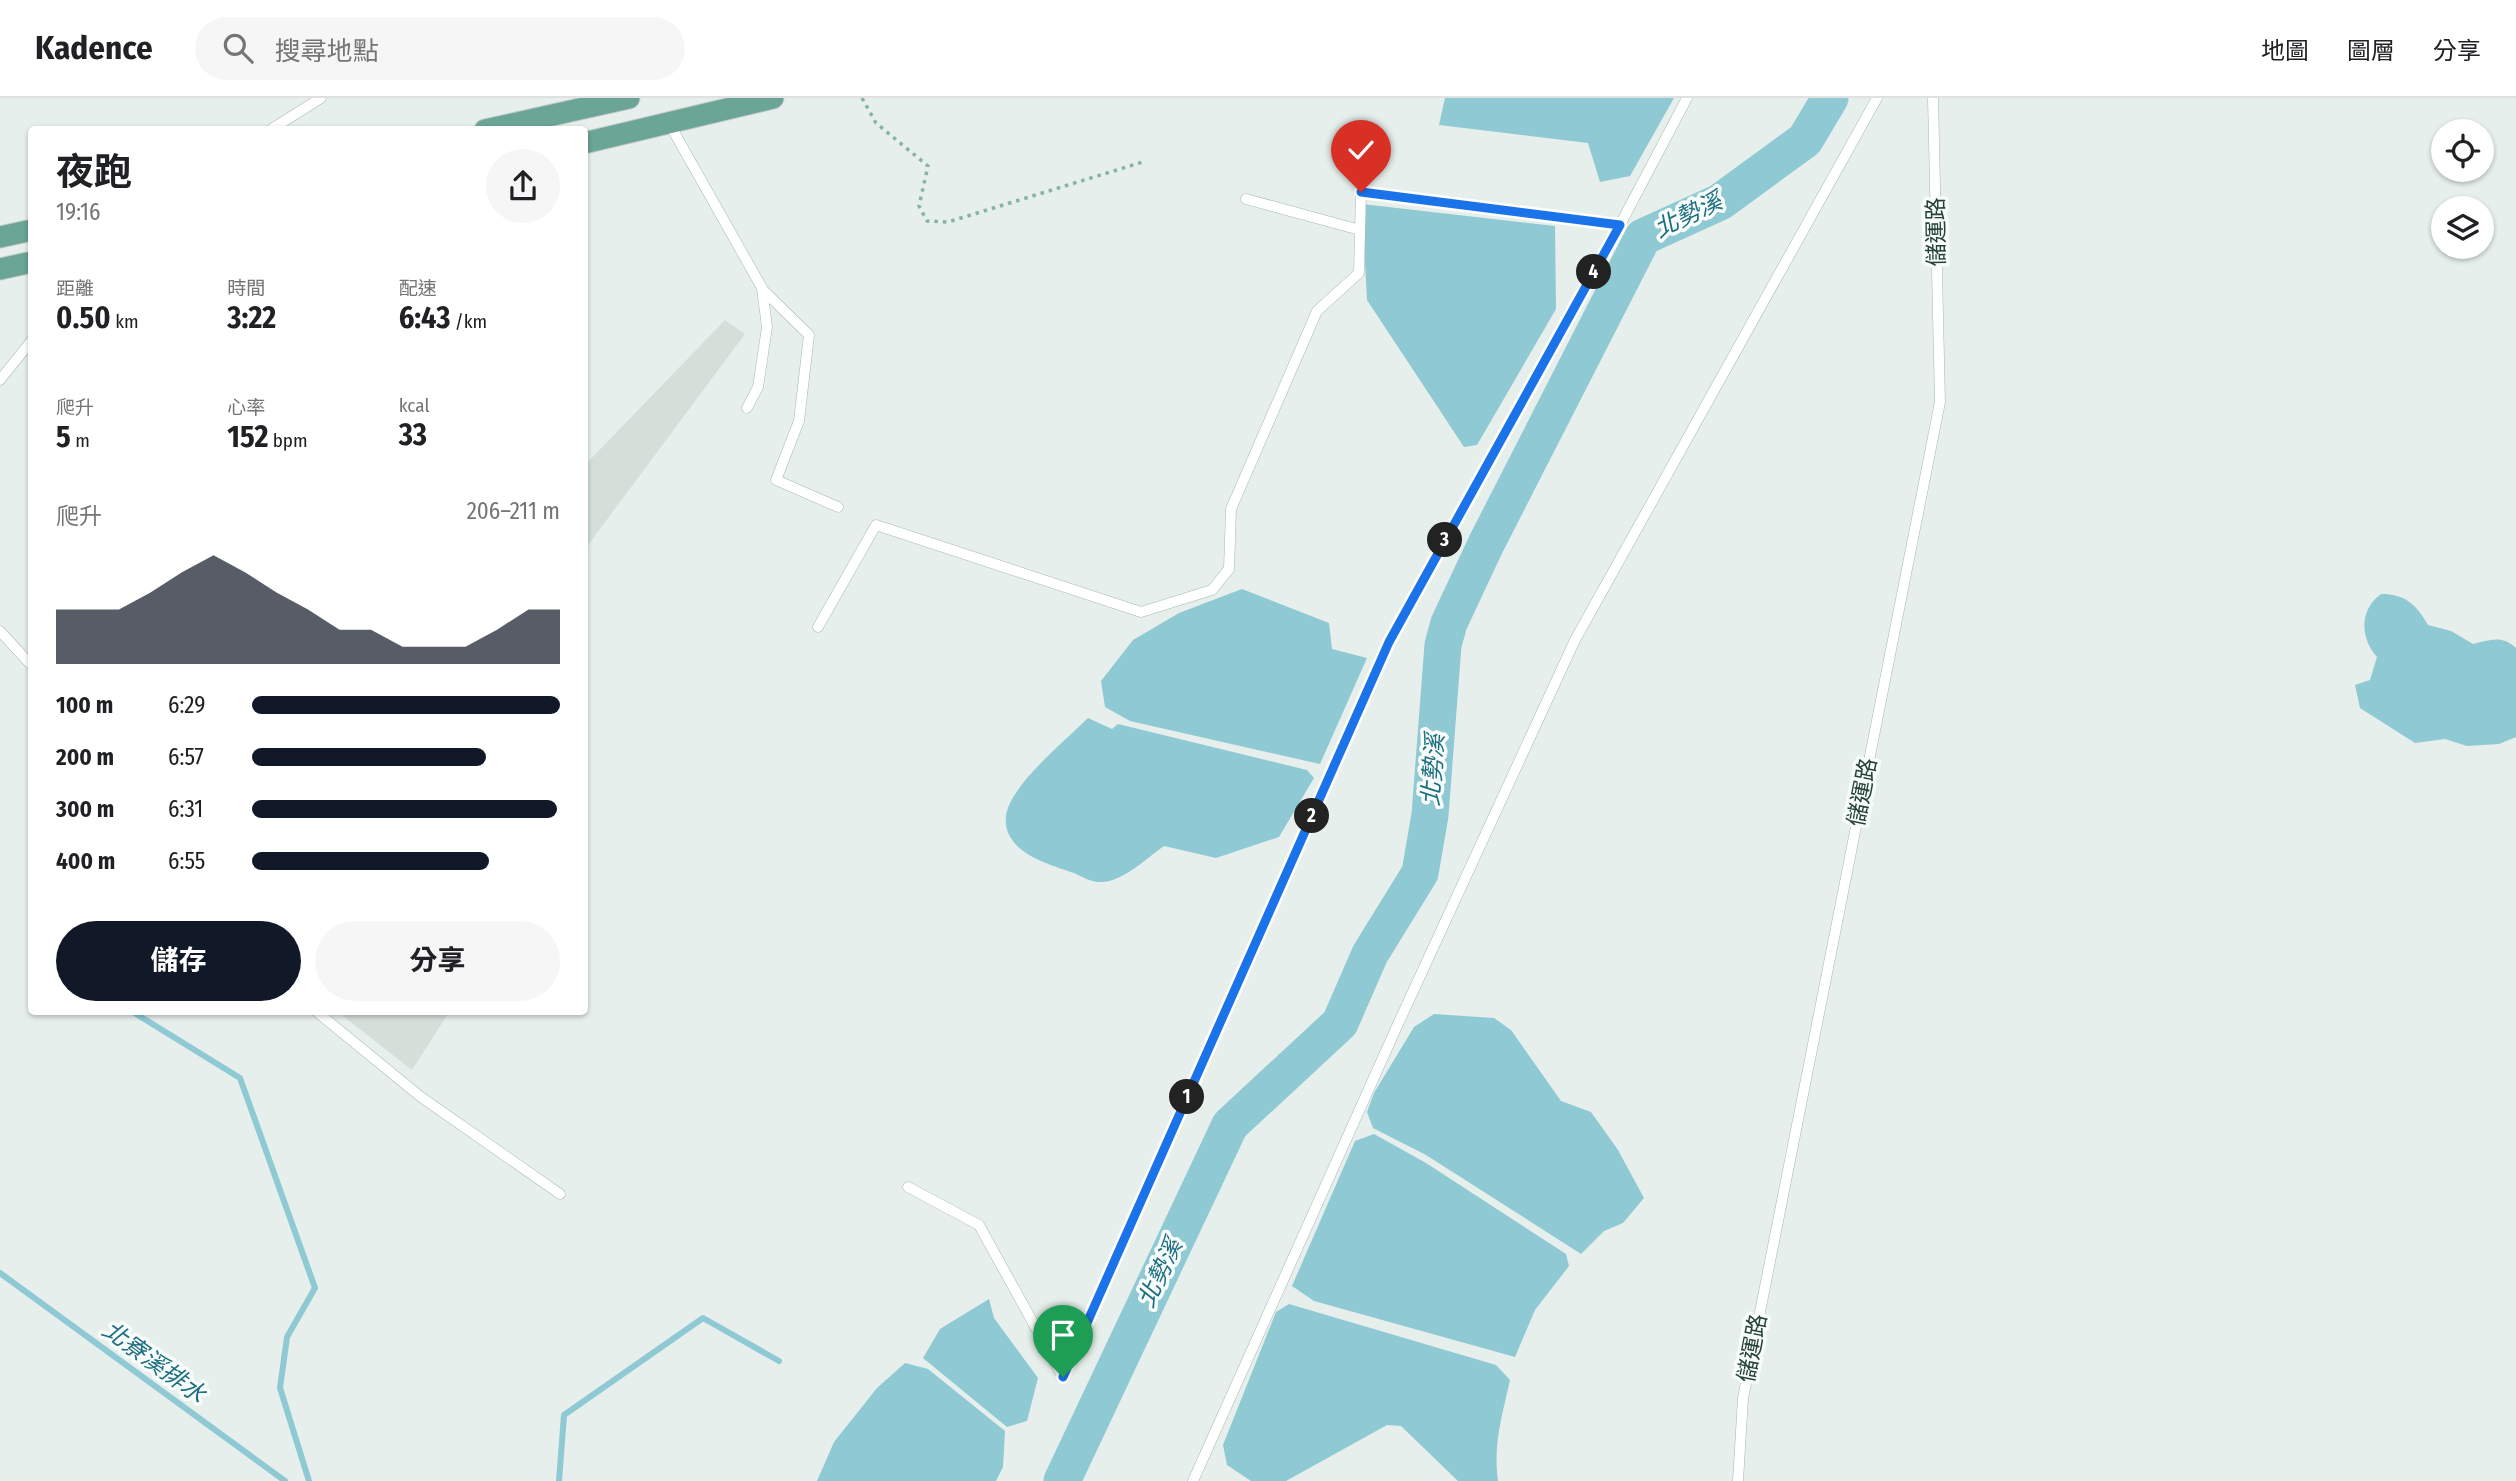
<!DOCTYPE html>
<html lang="zh-TW">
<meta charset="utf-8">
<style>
body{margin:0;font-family:"Fira Sans Condensed","Noto Sans TC",sans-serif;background:#f6f6f6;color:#202124;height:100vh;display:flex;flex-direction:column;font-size:26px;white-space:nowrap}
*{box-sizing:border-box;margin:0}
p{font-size:23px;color:#757577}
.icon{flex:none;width:38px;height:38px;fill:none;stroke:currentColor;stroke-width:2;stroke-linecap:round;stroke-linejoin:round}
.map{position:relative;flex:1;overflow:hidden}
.drawer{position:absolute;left:28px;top:28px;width:560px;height:889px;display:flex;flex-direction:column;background:#fff;border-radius:7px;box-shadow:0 2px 5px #0004}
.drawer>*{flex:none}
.fabs{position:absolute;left:2431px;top:21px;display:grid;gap:14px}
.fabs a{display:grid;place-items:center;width:63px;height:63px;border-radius:50%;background:#fff;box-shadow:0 2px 5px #0004;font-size:35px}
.pin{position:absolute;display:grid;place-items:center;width:60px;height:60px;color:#fff;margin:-72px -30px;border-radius:50% 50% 50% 0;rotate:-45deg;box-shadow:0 0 7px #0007}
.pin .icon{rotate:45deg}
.km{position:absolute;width:35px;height:35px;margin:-18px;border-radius:50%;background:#222;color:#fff;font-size:19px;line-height:35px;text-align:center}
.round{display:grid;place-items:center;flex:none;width:74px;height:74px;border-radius:37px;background:#f6f6f6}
.summary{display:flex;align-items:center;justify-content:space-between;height:119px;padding:0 28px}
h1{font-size:38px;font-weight:700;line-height:52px}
.stats{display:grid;grid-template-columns:repeat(3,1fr);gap:10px;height:119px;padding:7px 28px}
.stats div{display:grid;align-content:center}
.stats b{font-size:30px;font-weight:700}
.stats small{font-size:19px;font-weight:400}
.stats p{font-size:19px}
.chart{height:196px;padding:14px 28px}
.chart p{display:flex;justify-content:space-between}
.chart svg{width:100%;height:126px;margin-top:7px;fill:#111827;opacity:.7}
.primary-button{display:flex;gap:14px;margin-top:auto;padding:14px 28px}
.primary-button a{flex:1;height:80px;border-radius:42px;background:#111827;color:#fff;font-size:28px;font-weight:700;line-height:80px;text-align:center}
.primary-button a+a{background:#f6f6f6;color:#202124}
ul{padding:0 28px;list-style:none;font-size:23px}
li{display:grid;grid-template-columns:112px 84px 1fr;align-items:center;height:52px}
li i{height:18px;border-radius:9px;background:#111827}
header{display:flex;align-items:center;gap:42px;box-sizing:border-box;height:98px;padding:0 35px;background:#fff;border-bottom:2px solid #e0e0e0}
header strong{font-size:33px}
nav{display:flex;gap:38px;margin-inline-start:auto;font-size:24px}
.search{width:490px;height:63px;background:#f6f6f6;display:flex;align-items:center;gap:18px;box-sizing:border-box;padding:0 24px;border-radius:38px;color:#757577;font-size:26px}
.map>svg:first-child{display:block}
</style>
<header>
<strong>Kadence</strong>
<div class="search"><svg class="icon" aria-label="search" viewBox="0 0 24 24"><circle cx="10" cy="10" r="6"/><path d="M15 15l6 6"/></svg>搜尋地點</div>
<nav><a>地圖</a><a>圖層</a><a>分享</a></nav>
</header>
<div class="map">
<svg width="2516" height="1383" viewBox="0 0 2516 1383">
<rect width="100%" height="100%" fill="#e6efeb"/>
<path fill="#d4dfda" d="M725 222 745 236 585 451V367Z
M338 914H449L412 972Z"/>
<path fill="#8ec9d4" d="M1445 0H1674L1630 78 1600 84 1588 45 1439 27Z
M1362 106 1555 128 1556 211 1477 347 1464 349 1367 202Z
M1242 491 1329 525 1332 551 1367 560 1320 666 1130 623 1105 609 1101 583 1133 542 1179 515Z
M2381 496C2405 496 2416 506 2428 527L2451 533 2473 546C2490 542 2502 537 2516 550V639L2499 646 2467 648 2445 641 2415 645 2360 610 2355 587 2370 582 2377 559C2360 540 2359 512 2381 496Z
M1088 620 1112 631 1118 626 1307 672 1314 680 1279 739 1216 760 1164 748C1147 760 1120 786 1099 784 1091 784 1081 778 1074 775 1048 766 1002 754 1006 718 1010 687 1065 643 1088 620Z
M1434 916 1494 920 1511 932 1561 1003 1591 1014 1618 1052 1644 1100 1623 1125 1604 1133 1581 1156 1426 1057 1373 1030 1367 1014 1374 995 1414 929Z
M1374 1036 1426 1065 1566 1156 1569 1168 1535 1212 1515 1259 1314 1203 1292 1188 1355 1043Z
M989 1201 994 1220 1038 1280 1027 1323 1007 1329 923 1260 940 1231Z
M1289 1206 1496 1267 1510 1282C1502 1318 1493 1346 1498 1383H1458L1401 1328 1387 1327 1286 1383H1251L1227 1367 1223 1347 1276 1214Z
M905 1265 928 1271 1005 1333 1003 1369 996 1383H817L834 1344 877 1290Z"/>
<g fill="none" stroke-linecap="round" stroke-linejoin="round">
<path stroke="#8ec9d4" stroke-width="6" d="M133 914 240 980 315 1190 287 1239 280 1290 309 1383
M0 1175 285 1383
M559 1383 564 1317 703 1220 779 1263"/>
<path stroke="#8ec9d4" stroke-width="37" d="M1062 1383 1230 1027 1340 925 1370 856 1420 775 1430 717 1443 547 1449 525 1486 446 1643 139 1720 104 1805 42 1830 0"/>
<defs>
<path id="service" d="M670 27 762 190 767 229 758 289 747 310
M270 32 321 0
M1246 101 1360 132
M762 191 809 237 799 323 776 382 838 409
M0 282 32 242
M818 529 876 427 1141 514 1212 492 1229 471 1231 411 1317 213 1359 175 1361 94 1620 127
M0 533 32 568
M317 914 421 999 560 1096
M908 1089 979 1127 1063 1279 1389 544 1620 127 1687 0
M1193 1383 1398 926 1575 542 1877 0
M1738 1383 1743 1300 1940 304 1933 0"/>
<path id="primary" d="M485 32 629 0
M584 45 773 0
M0 139 32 132
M0 171 32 164"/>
</defs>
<use href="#service" stroke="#a8b8b2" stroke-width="11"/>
<use href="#primary" stroke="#c2cac8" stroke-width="23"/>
<path stroke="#86b3a5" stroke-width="3.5" stroke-dasharray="3.5 5" stroke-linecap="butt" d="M862 0 876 25 928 68 919 108 927 123 948 124 1146 63"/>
<use href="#service" stroke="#fff" stroke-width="10"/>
<use href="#primary" stroke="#6aa596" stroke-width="21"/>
</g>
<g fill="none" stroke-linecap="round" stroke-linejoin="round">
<defs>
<path id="route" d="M1063 1279 1389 544 1620 127 1361 94"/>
</defs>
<use href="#route" stroke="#fff" stroke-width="14"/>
<use href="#route" stroke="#1a73e8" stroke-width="9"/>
</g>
<g text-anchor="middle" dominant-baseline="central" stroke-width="7" stroke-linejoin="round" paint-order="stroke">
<g font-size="23" fill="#24423a" stroke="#f7fbf9">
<text transform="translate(1936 134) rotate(-91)">儲運路</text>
<text transform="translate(1862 694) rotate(-79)">儲運路</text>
<text transform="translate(1752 1250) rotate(-79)">儲運路</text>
</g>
<g font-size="24" font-style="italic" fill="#1c6f80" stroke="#f7fbf9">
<text transform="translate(1688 117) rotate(-26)">北勢溪</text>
<text transform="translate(1433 672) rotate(-86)">北勢溪</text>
<text transform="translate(1160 1175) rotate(-65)">北勢溪</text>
<text transform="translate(154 1264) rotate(36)">北寮溪排水</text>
</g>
</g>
</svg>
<div class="fabs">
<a><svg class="icon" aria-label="locate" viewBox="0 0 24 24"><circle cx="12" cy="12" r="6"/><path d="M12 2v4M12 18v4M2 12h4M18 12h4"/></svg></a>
<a><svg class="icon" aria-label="layers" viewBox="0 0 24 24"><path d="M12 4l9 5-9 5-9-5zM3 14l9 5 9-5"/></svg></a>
</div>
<div class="pin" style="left:1063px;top:1279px;background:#1e9e55"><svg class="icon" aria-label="arrive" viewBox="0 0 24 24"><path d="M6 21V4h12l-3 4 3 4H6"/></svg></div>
<div class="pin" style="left:1361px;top:94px;background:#d93025"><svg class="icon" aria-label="check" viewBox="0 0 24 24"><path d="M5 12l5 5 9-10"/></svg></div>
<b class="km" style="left:1187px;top:999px">1</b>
<b class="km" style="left:1312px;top:718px">2</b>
<b class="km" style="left:1445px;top:442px">3</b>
<b class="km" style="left:1594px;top:174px">4</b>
<section class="drawer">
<div class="summary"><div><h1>夜跑</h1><p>19:16</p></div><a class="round"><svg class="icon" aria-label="share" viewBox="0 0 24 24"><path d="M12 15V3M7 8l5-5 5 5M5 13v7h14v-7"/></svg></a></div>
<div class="stats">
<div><p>距離</p><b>0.50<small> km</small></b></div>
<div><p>時間</p><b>3:22</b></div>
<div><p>配速</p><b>6:43<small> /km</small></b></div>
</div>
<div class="stats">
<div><p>爬升</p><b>5<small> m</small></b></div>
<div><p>心率</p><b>152<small> bpm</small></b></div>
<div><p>kcal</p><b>33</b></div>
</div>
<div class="chart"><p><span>爬升</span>206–211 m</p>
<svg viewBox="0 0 160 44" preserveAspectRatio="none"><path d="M0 44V25L10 25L20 25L30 19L40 12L50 6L60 12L70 19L80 25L90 32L100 32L110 38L120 38L130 38L140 32L150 25L160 25V44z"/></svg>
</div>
<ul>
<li><b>100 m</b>6:29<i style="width:100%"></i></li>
<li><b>200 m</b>6:57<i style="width:76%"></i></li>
<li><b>300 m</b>6:31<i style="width:99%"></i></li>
<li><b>400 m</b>6:55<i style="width:77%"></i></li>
</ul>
<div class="primary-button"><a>儲存</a><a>分享</a></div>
</section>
</div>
